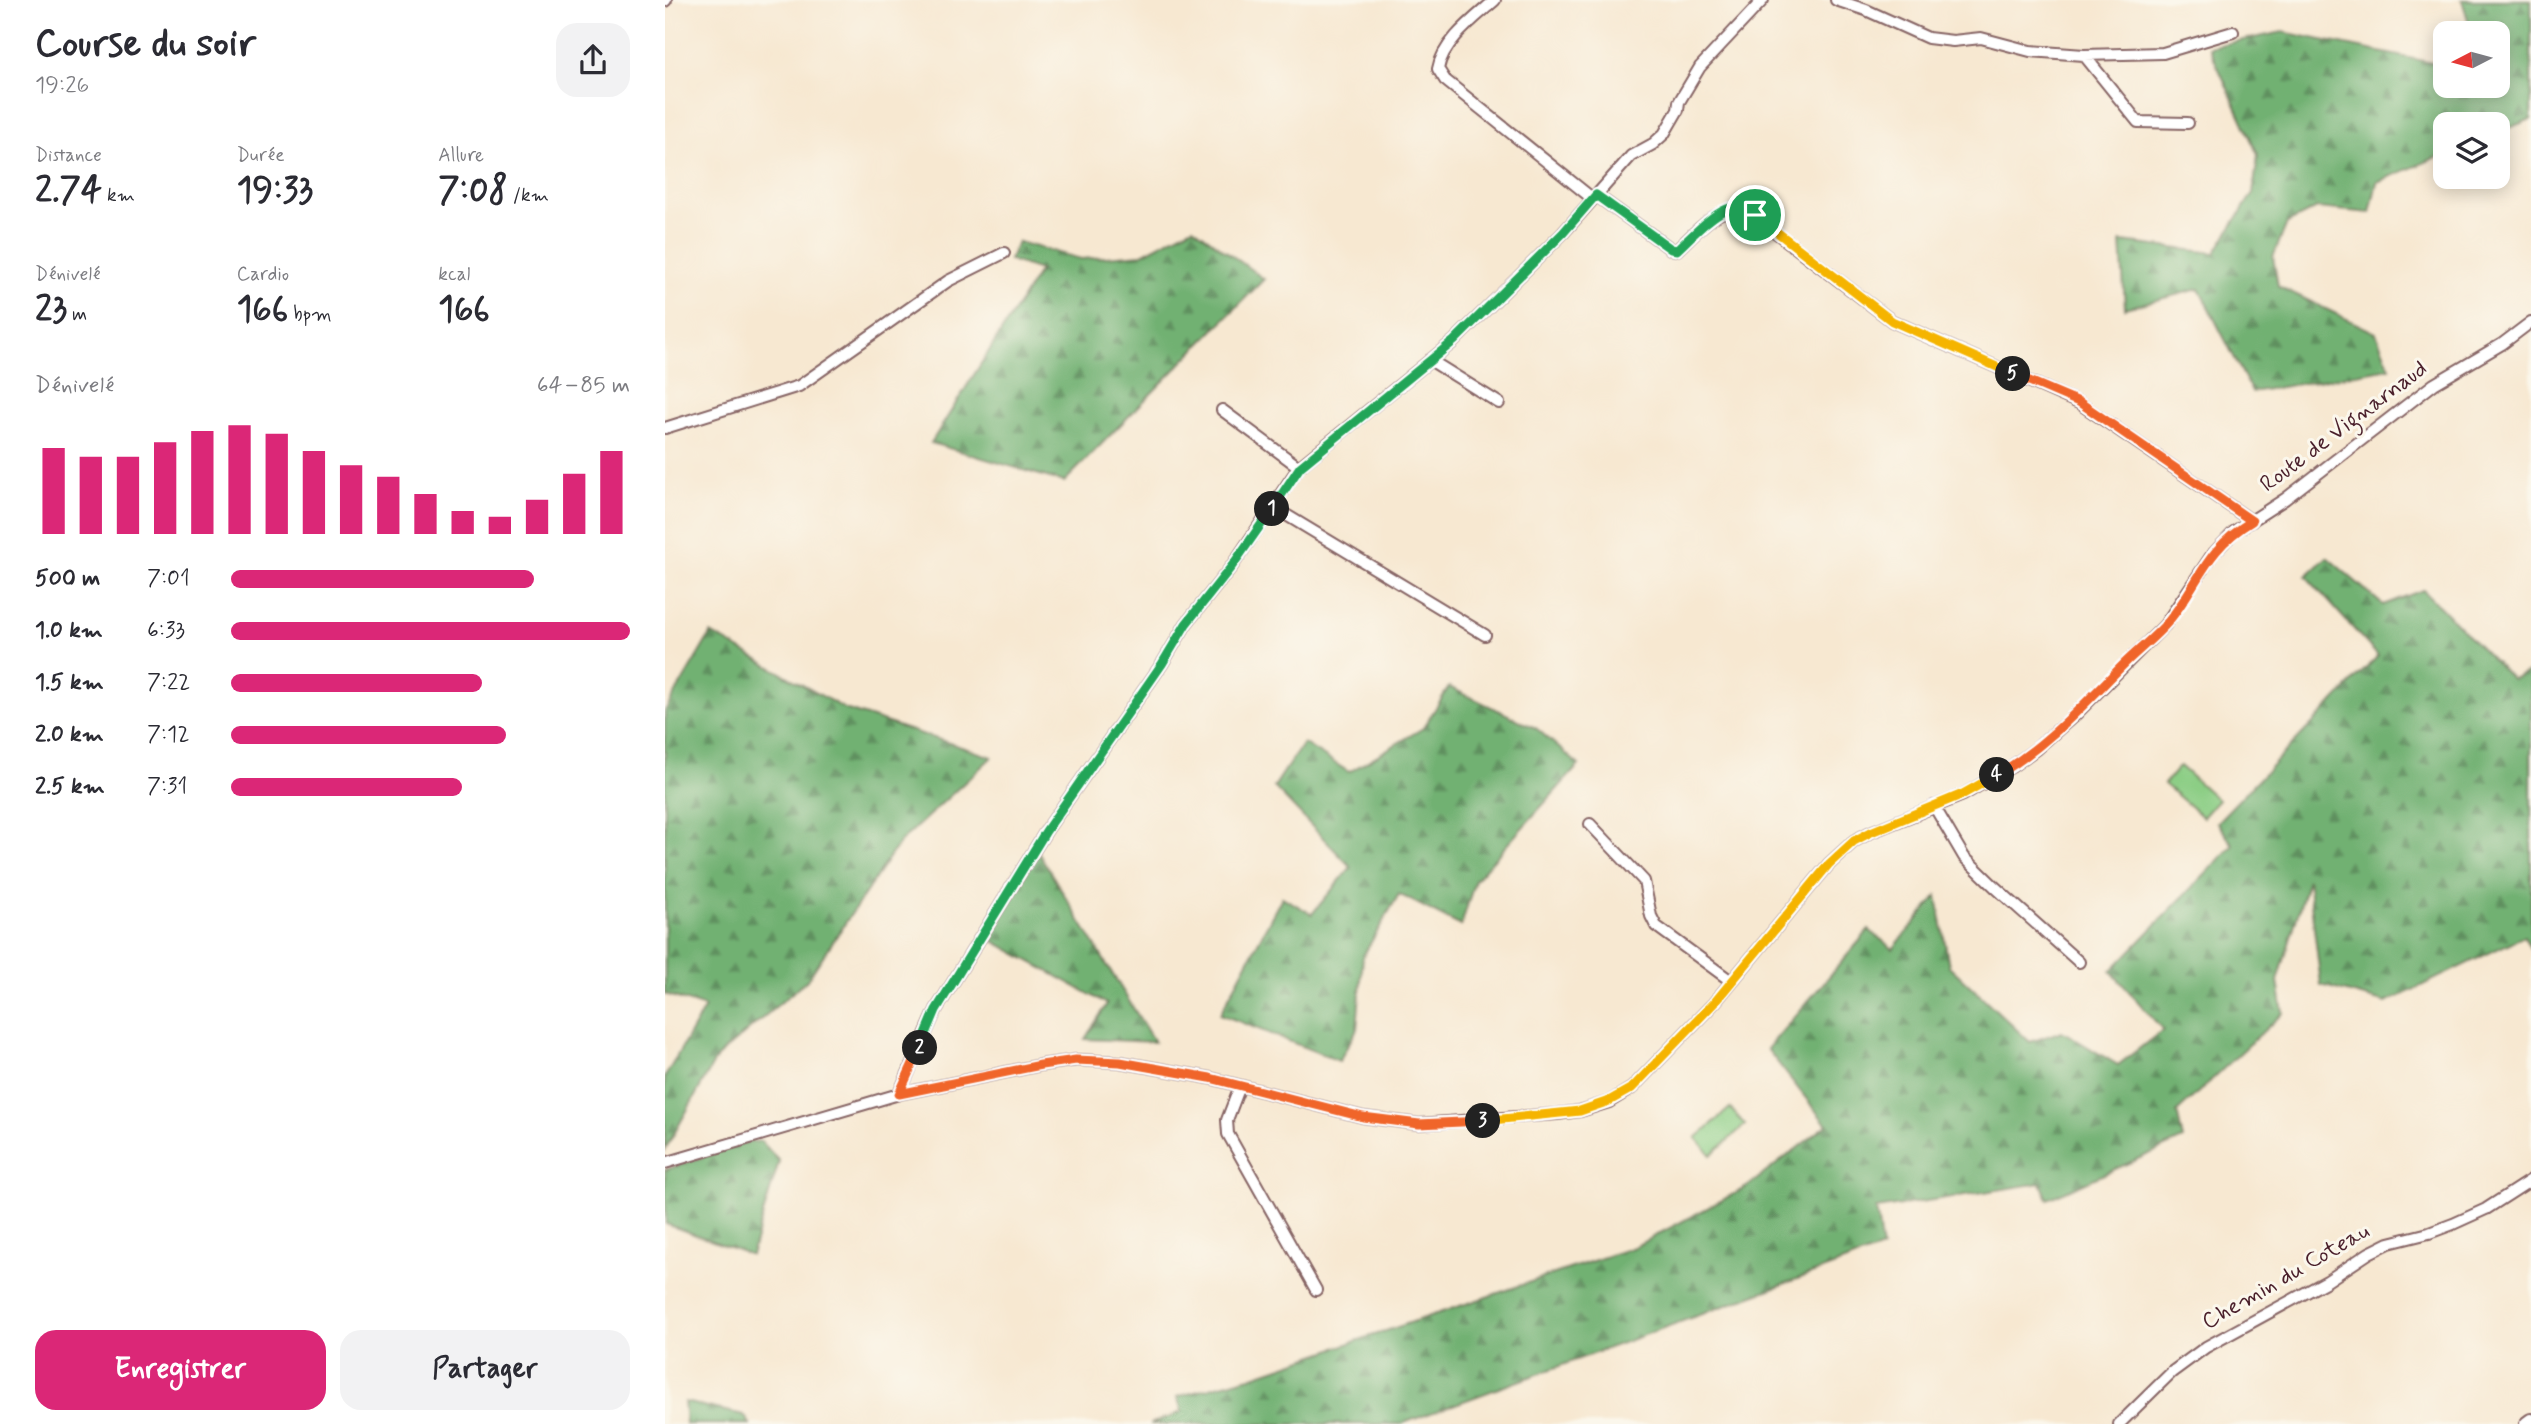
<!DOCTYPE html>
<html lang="fr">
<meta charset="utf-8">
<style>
body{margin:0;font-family:Mynerve,sans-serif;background:#f2f2f3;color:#2b2b33;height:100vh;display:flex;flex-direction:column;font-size:26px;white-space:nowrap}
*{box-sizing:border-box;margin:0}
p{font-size:23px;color:#7c7c81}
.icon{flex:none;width:38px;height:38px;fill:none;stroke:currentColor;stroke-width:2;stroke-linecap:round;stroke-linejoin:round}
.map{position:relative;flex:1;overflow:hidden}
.details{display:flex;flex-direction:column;background:#fff;width:665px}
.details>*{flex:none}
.needle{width:46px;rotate:264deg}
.buttons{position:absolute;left:1768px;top:21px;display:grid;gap:14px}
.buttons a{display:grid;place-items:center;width:77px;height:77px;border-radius:14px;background:#fff;box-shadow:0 4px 18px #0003;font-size:35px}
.pin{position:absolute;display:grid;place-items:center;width:60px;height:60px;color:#fff;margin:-30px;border:4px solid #fff;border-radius:50%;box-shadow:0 2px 7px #0007}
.km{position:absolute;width:35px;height:35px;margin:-18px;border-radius:50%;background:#222;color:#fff;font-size:19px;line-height:35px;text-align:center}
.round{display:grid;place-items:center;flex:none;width:74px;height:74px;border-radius:21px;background:#f2f2f3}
.headline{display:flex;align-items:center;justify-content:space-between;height:119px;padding:0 35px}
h1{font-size:38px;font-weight:700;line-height:52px}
.stats{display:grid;grid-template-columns:repeat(3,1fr);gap:10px;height:119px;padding:7px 35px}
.stats div{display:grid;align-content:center}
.stats b{font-size:35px;font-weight:700}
.stats small{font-size:19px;font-weight:400}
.stats p{font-size:19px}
.chart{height:196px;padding:14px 35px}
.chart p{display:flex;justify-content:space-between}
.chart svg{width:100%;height:126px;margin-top:7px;stroke:#db2777;stroke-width:6}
.cta{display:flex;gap:14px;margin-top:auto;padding:14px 35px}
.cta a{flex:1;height:80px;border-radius:21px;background:#db2777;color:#fff;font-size:28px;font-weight:700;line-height:80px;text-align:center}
.cta a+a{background:#f2f2f3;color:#2b2b33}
ul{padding:0 35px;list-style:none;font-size:23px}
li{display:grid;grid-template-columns:112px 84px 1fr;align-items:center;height:52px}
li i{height:18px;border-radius:9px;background:#db2777}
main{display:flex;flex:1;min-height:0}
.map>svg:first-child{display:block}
</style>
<main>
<section class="details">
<div class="headline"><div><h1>Course du soir</h1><p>19:26</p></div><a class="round"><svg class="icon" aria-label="share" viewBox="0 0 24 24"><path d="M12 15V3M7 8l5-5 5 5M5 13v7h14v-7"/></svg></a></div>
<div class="stats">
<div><p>Distance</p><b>2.74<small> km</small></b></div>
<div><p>Durée</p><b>19:33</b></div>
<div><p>Allure</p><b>7:08<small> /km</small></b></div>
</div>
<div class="stats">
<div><p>Dénivelé</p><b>23<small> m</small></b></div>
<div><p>Cardio</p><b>166<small> bpm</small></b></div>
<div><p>kcal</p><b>166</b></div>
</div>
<div class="chart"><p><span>Dénivelé</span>64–85 m</p>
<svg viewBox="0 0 160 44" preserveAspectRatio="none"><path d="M5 44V14M15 44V17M25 44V17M35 44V12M45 44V8M55 44V6M65 44V9M75 44V15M85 44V20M95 44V24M105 44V30M115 44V36M125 44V38M135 44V32M145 44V23M155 44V15"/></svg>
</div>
<ul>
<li><b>500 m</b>7:01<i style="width:76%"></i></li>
<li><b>1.0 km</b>6:33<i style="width:100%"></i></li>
<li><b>1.5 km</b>7:22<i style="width:63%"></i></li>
<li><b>2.0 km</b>7:12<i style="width:69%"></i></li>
<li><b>2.5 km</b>7:31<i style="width:58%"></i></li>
</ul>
<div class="cta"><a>Enregistrer</a><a>Partager</a></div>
</section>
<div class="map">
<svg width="1866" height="1424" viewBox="0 0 1866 1424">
<defs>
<pattern id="forest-firs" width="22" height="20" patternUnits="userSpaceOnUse" patternTransform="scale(1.75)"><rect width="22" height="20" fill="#71b172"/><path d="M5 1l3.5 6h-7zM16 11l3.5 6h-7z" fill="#5f8f5e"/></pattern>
</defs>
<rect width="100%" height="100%" fill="#fbf7ec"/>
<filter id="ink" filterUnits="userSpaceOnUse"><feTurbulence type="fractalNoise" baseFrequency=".0143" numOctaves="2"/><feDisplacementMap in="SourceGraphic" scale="14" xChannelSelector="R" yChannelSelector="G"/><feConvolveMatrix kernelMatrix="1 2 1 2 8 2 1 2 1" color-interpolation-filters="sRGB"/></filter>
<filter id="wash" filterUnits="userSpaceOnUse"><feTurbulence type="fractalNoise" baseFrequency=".00686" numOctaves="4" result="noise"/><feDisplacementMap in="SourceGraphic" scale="28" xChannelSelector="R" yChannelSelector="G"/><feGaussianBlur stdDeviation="1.57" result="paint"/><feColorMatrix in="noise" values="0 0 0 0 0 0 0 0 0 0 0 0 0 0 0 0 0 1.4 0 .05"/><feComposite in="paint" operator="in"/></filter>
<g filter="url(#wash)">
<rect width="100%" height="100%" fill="#f7e8d1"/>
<path fill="url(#forest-firs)" stroke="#5e684e" stroke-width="2" d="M1797 0H1866V119L1832 133V124H1780V154L1712 182 1705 213 1652 208 1622 223 1608 257 1613 286 1711 333 1725 368 1587 392 1534 289 1460 308 1456 242 1550 253 1588 193 1593 155 1544 47 1618 32 1768 63 1780 57V86H1832V33H1807Z
M528 227 599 279 399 482 266 443 375 270 344 260 353 242 416 259 477 254Z
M1662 557 1718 605 1758 590 1847 679 1866 671V950L1859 936 1721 1003 1656 985 1643 879 1613 981 1618 1013 1512 1112 1518 1139 1383 1199 1376 1183 1211 1209 1217 1248 736 1424H485L517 1412 512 1397 585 1377 969 1247 1082 1187 1162 1125 1102 1049 1204 930 1228 949 1272 896 1284 966 1365 1042 1397 1031 1453 1065 1498 1030 1446 971 1568 845 1552 822 1713 656 1641 576Z
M46 633 180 709 327 757 234 843 142 980 52 1057 0 1150V1077L40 1007 0 994V711Z
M784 687 871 728 914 765 810 880 796 926 734 894 698 956 692 1029 674 1061 555 1014 617 897 647 914 686 867 609 787 638 743 684 772 758 728Z
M373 852 489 1042 420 1039 442 1004 321 937Z
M96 1141 114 1161 86 1255 1 1224 0 1170 78 1143Z
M19 1402 79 1415 85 1424H21Z"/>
<path fill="#8cce85" stroke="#6b7658" stroke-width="2" d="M1515 766 1553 800 1538 817 1499 784Z
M1065 1108 1080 1125 1046 1155 1031 1138Z"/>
</g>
<g filter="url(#ink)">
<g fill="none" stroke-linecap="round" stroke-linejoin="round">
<defs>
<path id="minor" d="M830 0C810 18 778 41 773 69L780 80 928 199
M1171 0 1201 10 1263 38 1288 41 1316 38 1365 51 1419 55 1498 53 1568 32
M0 1 1 0
M1419 55 1473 122 1523 123
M931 195 1006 249 1012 250C1030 233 1054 204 1080 209L1227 321 1414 403 1587 521
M765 360 834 403
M557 410 634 467
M0 428 134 386 283 281 339 253
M608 507 820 635
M1269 806 1299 857 1330 887 1414 962
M925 824 979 881 986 916 991 926 1066 981
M575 1086 562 1120 563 1134 651 1290
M234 1094 271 1010 381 831 497 664 521 624 567 566 634 467 789 341 898 233 966 156 988 144 999 134 1013 110 1014 102 1035 67 1098 0
M0 1163 234 1094 376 1065 412 1060 455 1062 545 1078 698 1117 754 1124 892 1114 915 1111 944 1102 967 1088 1049 1003 1164 864 1189 841 1206 832 1298 795 1346 767 1371 749 1410 715 1500 625 1547 555 1569 532 1620 499 1769 384 1837 344 1866 322
M1454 1424 1507 1372 1541 1347 1662 1281 1704 1253 1724 1243 1764 1233 1788 1224 1821 1209 1866 1180"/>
<path id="major" d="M1862 1424 1866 1421"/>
</defs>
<use href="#minor" stroke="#876565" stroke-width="14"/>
<use href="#major" stroke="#876565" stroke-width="18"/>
<use href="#minor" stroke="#fff" stroke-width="10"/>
<use href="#major" stroke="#fff" stroke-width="14"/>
</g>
</g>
<g fill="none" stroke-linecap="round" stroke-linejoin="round" filter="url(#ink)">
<defs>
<path id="split-1" d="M607 509 635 467 789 341 898 233 931 195 1006 249 1012 250C1025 238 1046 215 1062 209 1072 205 1081 210 1090 215"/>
<path id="split-2" d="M255 1048 271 1010 381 831 497 664 521 624 567 566 607 509"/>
<path id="split-3" d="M255 1048 234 1094 376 1065 411 1060 455 1062 545 1078 698 1117 754 1124 818 1121"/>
<path id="split-4" d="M818 1121 915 1111 944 1101 967 1088 1049 1003 1164 864 1189 841 1206 832 1298 794 1332 775"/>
<path id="split-5" d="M1332 775C1382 746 1420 703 1460 663 1474 649 1490 637 1503 622 1535 583 1539 550 1587 521L1414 402 1348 374"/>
<path id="split-6" d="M1090 215 1227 321 1348 374"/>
</defs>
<use href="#split-1" stroke="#fff" stroke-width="14"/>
<use href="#split-2" stroke="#fff" stroke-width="14"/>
<use href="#split-3" stroke="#fff" stroke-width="14"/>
<use href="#split-4" stroke="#fff" stroke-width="14"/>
<use href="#split-5" stroke="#fff" stroke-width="14"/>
<use href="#split-6" stroke="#fff" stroke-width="14"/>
<use href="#split-1" stroke="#22a559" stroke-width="9"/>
<use href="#split-2" stroke="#22a559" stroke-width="9"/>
<use href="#split-3" stroke="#f0652b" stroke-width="9"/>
<use href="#split-4" stroke="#f5b400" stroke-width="9"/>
<use href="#split-5" stroke="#f0652b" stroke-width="9"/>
<use href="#split-6" stroke="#f5b400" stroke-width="9"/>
</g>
<g text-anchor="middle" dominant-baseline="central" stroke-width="6" stroke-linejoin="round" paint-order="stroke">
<g font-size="23" fill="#4a1f2b" stroke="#fbf7ec">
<text transform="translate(1679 427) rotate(-37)">Route de Vignarnaud</text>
<text transform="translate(1621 1277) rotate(-30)">Chemin du Coteau</text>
</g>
</g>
</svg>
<div class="buttons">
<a><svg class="needle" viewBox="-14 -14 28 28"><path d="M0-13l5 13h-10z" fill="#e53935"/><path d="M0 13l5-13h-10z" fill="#7c7c81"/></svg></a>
<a><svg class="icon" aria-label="layers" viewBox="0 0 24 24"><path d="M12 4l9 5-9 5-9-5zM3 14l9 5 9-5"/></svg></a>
</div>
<div class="pin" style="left:1090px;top:215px;background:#1e9e55"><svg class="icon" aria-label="arrive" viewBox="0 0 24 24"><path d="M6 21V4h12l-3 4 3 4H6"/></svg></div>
<b class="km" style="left:607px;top:509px">1</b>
<b class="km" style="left:255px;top:1048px">2</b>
<b class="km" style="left:818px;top:1121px">3</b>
<b class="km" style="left:1332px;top:775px">4</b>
<b class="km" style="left:1348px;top:374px">5</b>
</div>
</main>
